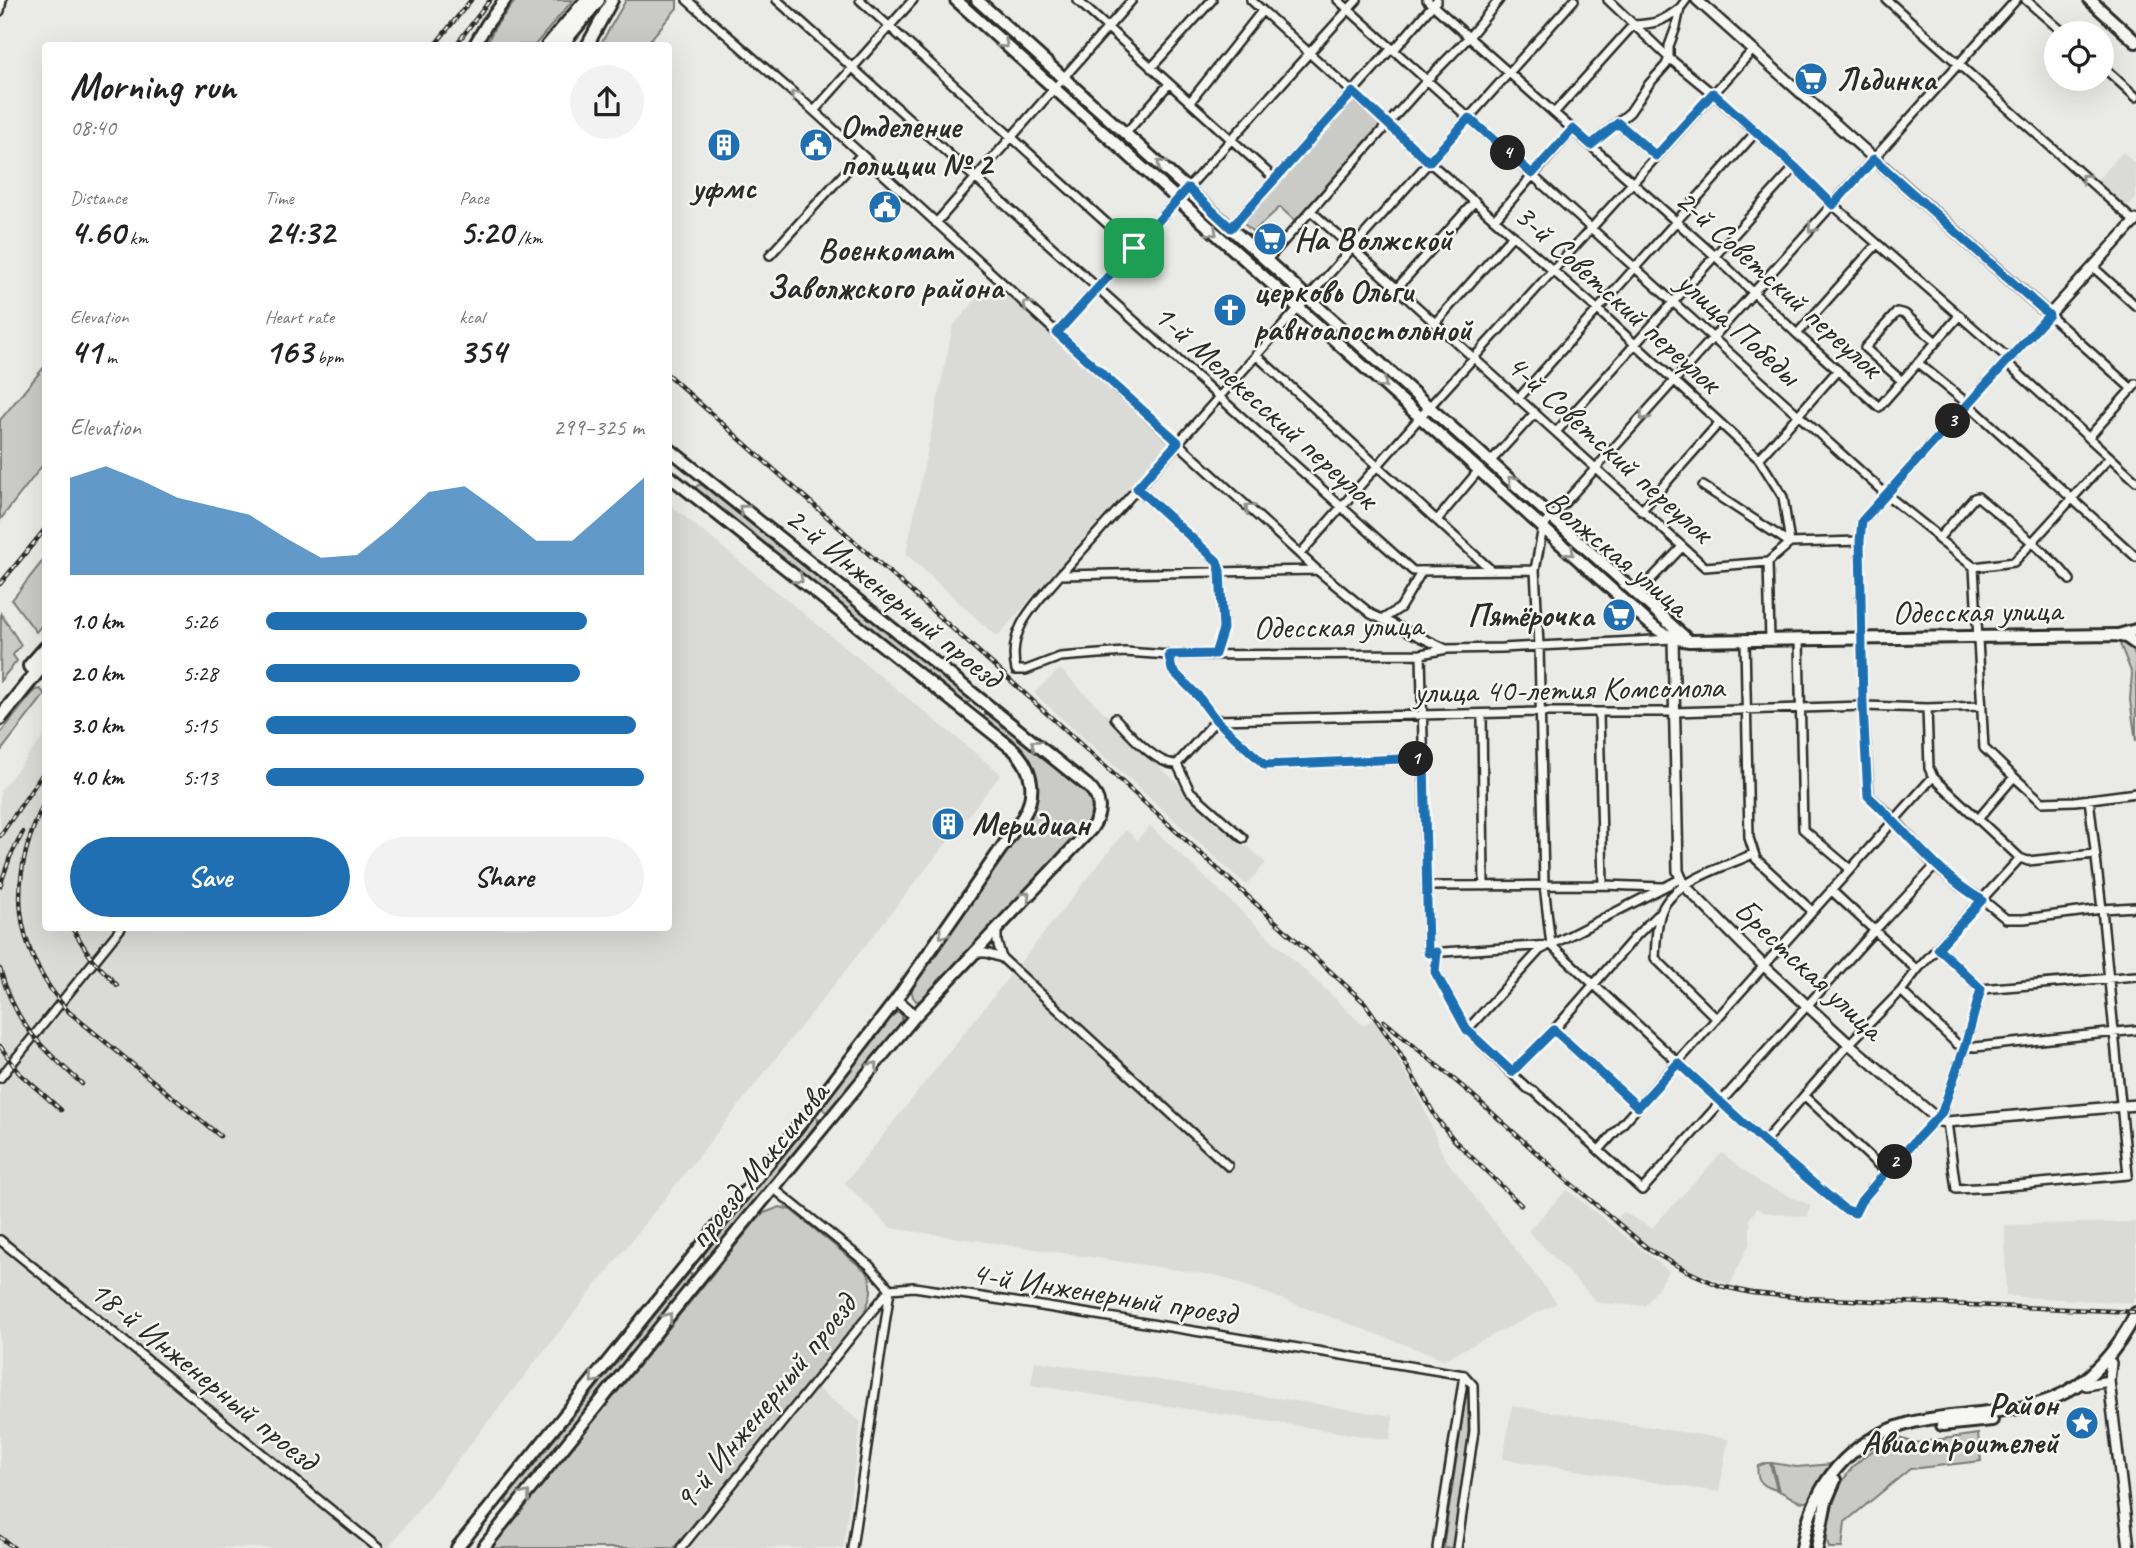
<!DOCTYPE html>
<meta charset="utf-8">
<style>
body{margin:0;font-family:Caveat,sans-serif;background:#f2f2f2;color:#222;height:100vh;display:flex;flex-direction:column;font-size:26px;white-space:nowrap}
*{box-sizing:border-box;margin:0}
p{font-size:23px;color:#767676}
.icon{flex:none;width:38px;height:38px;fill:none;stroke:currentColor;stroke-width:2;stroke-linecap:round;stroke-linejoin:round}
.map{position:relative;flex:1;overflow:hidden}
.side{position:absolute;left:42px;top:42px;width:630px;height:889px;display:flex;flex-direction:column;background:#fff;border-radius:7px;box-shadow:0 7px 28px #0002}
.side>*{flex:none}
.fabs{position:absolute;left:2044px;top:21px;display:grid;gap:14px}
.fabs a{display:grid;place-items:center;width:70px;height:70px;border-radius:50%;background:#fff;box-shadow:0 7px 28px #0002;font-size:35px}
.pin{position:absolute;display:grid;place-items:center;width:60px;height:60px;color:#fff;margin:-30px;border-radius:14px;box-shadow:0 4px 10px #0006}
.km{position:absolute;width:35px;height:35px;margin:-18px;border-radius:50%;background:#222;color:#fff;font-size:19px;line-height:35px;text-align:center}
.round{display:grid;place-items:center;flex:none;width:74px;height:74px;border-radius:37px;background:#f2f2f2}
.overview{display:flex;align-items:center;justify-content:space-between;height:119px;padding:0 28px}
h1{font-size:38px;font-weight:700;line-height:52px}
.stats{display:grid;grid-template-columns:repeat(3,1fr);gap:10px;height:119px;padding:7px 28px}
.stats div{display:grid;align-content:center}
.stats b{font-size:35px;font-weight:700}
.stats small{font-size:19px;font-weight:400}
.stats p{font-size:19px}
.chart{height:196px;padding:14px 28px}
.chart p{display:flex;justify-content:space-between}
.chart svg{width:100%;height:126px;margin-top:7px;fill:#1f6fb2;opacity:.7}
.cta{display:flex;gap:14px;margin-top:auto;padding:14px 28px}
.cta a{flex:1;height:80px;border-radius:42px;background:#1f6fb2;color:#fff;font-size:28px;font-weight:700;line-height:80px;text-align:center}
.cta a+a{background:#f2f2f2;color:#222}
ul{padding:0 28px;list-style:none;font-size:23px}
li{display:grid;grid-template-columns:112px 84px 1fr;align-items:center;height:52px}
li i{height:18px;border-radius:9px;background:#1f6fb2}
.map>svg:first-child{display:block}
</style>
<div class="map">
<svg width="2136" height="1548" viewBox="0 0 2136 1548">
<rect width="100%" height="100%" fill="#eaeae6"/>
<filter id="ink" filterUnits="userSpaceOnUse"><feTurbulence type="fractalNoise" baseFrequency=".0143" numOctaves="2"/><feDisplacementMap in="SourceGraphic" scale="14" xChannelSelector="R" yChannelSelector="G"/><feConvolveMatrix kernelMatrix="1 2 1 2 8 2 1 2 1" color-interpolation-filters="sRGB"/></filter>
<g filter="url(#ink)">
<path fill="#dadad6" d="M2123 152 2136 164V198L2127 208 2096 181Z
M991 282 1172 439 997 637 906 554 953 326Z
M669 504 1001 774 388 1548H0V791L45 735 46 928H668Z
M1060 669 1152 760 1266 863 1246 885 1034 693Z
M1150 826 1364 1026 1374 1018 1380 1026 1419 1097 1444 1157 1557 1303 1444 1359 1219 1276 891 1228 845 1183 1126 830 1137 840Z
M1722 1153 1762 1184 1810 1205 1808 1217 1764 1212 1757 1208 1750 1218V1242L1730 1285 1667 1261 1615 1221 1623 1212 1652 1228Z
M1567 1190 1669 1271 1645 1306 1598 1303 1528 1231Z
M2136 1222V1295L2132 1303 2006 1296 2005 1225Z
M1035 1361 1393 1416 1390 1440 1031 1385Z
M817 1388 861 1422 843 1548H688Z
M1512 1406 1728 1439 1719 1492 1503 1459Z"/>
<path fill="#cacac7" stroke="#7a7a79" stroke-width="2" d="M516 0H573L535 45H486L495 27Z
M626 0H677V8L646 45H600Z
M963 0H974L1060 77 1054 83Z
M1067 83 1180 186 1175 191 1062 89Z
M1351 96 1382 123 1295 221 1280 207 1253 232 1240 220Z
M1189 195 1303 297 1297 302 1184 201Z
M1308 300 1427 407 1421 413 1302 306Z
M45 366V462L0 520V420Z
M1431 410 1550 518 1544 524 1425 417Z
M698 485H702L969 696 970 702 964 703 696 492 695 489Z
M1552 520 1680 635 1662 631 1546 526Z
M45 558V622L36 632 12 600Z
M1 614 21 645 13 655 17 661 0 681Z
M2118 639C2129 642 2133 648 2136 659V741L2130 700 2132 674Z
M40 689 45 694 0 752V734L35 690Z
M987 713 1085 790C1094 800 1095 808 1092 821L924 1000 916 1001 913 997 911 989 1026 820 1035 781 982 718Z
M896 1013H900L902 1016V1024L828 1114 820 1106 888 1019Z
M815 1117 818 1118V1122L710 1259H704V1254L812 1118Z
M780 1207 791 1210 867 1272C876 1288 869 1303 861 1318L674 1548H491L758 1218 764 1213Z
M689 1273 693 1275V1279L512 1504 506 1503 507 1498Z
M1467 1388 1469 1395 1468 1444 1453 1548H1443Z
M1978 1434 1981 1461 1910 1469 1845 1522 1842 1548H1829C1825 1536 1827 1529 1830 1516 1839 1474 1860 1452 1900 1438L1915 1443Z
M1766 1463H1770L1777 1490C1764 1487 1755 1481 1758 1466Z
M1772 1463 1797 1467 1833 1464 1810 1501C1798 1505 1790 1495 1779 1491Z"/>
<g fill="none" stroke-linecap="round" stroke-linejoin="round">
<defs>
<path id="minor" d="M687 0 814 111 1317 570 1371 614 1446 649
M777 0 1413 571 1535 570
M860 0 1134 248
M1077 0 1275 179
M1251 0 1429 162 1598 310 1759 459 1783 497 1790 543
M1338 0 1887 495 1933 532 1938 539 1974 567 2014 562 2110 457
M1427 0 1715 256 1797 334 1879 407 1959 316
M1574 0 1060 575C1036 604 1006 629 1016 670H1026L1060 657 1125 652 1169 655 1421 654 1447 649 1502 648 1673 639
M1608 0 1669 58 1713 94 1795 167 1833 205 2009 359
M1887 0 2136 223
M2026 0 2064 33
M0 11 2 0
M1394 50 1437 0
M2102 66 2136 97
M1151 68 1212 0
M1190 102 1262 11
M814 111 913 0
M1554 113 1633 25C1655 24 1662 22 1680 8
M1617 123 1656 156
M1126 133 1169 84
M1591 145 1630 112 1649 84 1666 65 1669 58V46L1676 27 1680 8 1686 0
M1311 211 1705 567 1768 562
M1495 219 1573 129
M936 223 1132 0
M1231 228 1392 48
M770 255 861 155
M1267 260 1428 79 1469 37 1499 0
M2093 267 2136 306
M1397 288 1475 201
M1435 323 1513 235
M1057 333 1357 0
M1797 334 1877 244
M1256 355 1490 569
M2006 362 2136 481
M1918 363 1968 404 2136 557
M1902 381 1865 348 1897 312 1905 314 1936 342
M2132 389 2049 315 1862 521 1860 541 1863 706 1869 796 1895 820 1935 866 1961 887 1982 899 2006 919H2024L2102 909 2136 907
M1518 399 1756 132
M1556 432 1795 167
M2089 437 2136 384
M1759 459 1838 370
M1491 461 1535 413
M1703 486 1790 543 1860 541
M1137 488 1217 561 1220 571 1223 629 1215 654
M1641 511 1719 423
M1437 520 1479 470
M1938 539 1974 498 1978 497 2032 542 2059 567 2070 580
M1300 554 1430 406 1753 50
M1768 562 1770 640
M1768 562 1790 543
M1974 567 1984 748 2014 777 2042 802 2075 801 2136 793
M1060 575 1317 570
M1637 594 1682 547
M1383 619 1400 608 1422 571
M1799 640 1803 829 1850 869
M1745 641 1749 838 1756 859 1812 911
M1421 654 1428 953 1551 945 1680 879
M1169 655 1172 670 1198 696 1216 720 1265 765 1424 758
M1927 708 1929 768 1933 777 2020 858 2028 861 2095 854
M1599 712 1603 885
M1482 714 1484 886
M1115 718C1129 733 1156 765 1177 764L1190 791 1243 838
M1177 764 1216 720 1540 712H1674L1863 706 1927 708 1982 706
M1979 818 2014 777
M1426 886 1603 885 1663 887
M1831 890 1917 970
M997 928V942L1002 958
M1938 948 1981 989 2136 976
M1437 952 1435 972 1467 1030 1527 1088 1535 1092 1642 1190 1875 930 1935 866
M975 953H986L1002 958 1228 1166
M1981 989 1965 1046 1942 1112 1886 1172 1861 1201 1855 1213 1844 1209 1764 1142 1551 945 1544 885 1539 645 1535 570 1543 527 2016 0
M1901 991 1957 1044 1975 1047 2136 1030
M1717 1019 1655 958C1656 943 1656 924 1662 910 1675 880 1725 867 1753 854
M1467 1030 1540 950 1546 947
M1554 1030 1638 1107
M1512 1072 1554 1030 1636 936 1661 911
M0 1078 121 928
M1805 1096 1886 1172
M1947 1122 1956 1189 1997 1187 2128 1175 2102 909 2089 799
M1764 1142 1849 1044 1901 991 1917 970 2020 858
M1600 1149 1933 777
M773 1188 869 1265 890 1289
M0 1240 378 1548
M890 1289 914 1287 1035 1305 1464 1375
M681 1548 890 1289
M852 1548 890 1290
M1437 1548 1464 1375
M1457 1548 1474 1431 1473 1385 1464 1375"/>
<path id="tertiary" d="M1697 0 2049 315 2136 220
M1673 639 1678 871 1684 885 1763 965 1849 1044 1940 1121 1947 1122 2136 1105
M2111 1363 2109 1381 2129 1548
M2086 1385 2109 1381"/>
<path id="secondary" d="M956 0 1649 623C1662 634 1673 639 1689 641L2116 635 2126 637 2136 644
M977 0 1689 641
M2090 0 2136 42
M474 46 487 24 505 0
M587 46 612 0
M2118 635 2136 630
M896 1000 915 1016
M1942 1425 1992 1420
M457 1548 813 1108 896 1000 1023 817C1037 794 1033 769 1014 750L668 475
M483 1548 705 1271 915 1016 1091 829C1102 814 1102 799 1088 786L668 448
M1802 1548C1812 1485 1848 1440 1910 1423 1928 1418 1949 1416 1968 1414 1997 1411 2025 1410 2052 1399 2090 1383 2118 1350 2136 1313
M1817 1548 1826 1501 1835 1480"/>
<path id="trunk" d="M548 46 587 0
M560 46 598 0
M30 666 46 648
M0 718 46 661"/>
</defs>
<use href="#minor" stroke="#2b2b2b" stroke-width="12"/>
<use href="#tertiary" stroke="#2b2b2b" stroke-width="14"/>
<use href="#secondary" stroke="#2b2b2b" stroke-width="16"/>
<use href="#trunk" stroke="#2b2b2b" stroke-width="18"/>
<use href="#minor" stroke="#f6f6f2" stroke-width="7"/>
<use href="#tertiary" stroke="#f6f6f2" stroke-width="9"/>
<use href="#secondary" stroke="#f6f6f2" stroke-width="10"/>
<use href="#trunk" stroke="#f6f6f2" stroke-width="12"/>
<defs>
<path id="rail" d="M434 46 471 0
M455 46 490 0
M668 375 999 670 1365 1003 1399 1052 1437 1119 1455 1141 1521 1205
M0 584 46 528
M46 799C7 877 10 946 69 1012L220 1136
M0 836 46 769
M0 886 10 857 23 832
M72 928 92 959 117 985
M0 969C16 1026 40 1045 82 1084
M1384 1021 1469 1092 1570 1183 1651 1251 1687 1271 1720 1286 1752 1293 1805 1298 2136 1312
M0 1046 19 1073 61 1110
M0 1537 14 1548"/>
</defs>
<use href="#rail" stroke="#2b2b2b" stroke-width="4.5"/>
<use href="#rail" stroke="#f6f6f2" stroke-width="2" stroke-dasharray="5" stroke-linecap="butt"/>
</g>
<defs><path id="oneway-chevron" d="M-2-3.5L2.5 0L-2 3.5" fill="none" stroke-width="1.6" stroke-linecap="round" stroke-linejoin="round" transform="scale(1.75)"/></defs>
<g stroke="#90908e">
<use href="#oneway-chevron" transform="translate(1004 44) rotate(42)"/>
<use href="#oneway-chevron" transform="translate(795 95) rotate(-139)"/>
<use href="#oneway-chevron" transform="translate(1161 164) rotate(-138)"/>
<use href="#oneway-chevron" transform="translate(2085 178) rotate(-138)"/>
<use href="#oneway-chevron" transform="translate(1812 228) rotate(132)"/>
<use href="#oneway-chevron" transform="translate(1213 232) rotate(42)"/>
<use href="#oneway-chevron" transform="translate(1027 305) rotate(-138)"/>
<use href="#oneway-chevron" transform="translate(1383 384) rotate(42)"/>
<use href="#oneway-chevron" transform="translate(1644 416) rotate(132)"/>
<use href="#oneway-chevron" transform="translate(1512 480) rotate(-138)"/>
<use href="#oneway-chevron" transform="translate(1249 508) rotate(-137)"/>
<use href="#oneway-chevron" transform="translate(743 509) rotate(-141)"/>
<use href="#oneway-chevron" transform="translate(1570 552) rotate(42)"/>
<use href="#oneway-chevron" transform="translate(799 579) rotate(39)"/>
<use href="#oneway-chevron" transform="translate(1035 744) rotate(-142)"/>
<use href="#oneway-chevron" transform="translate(1026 896) rotate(-46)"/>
<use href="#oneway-chevron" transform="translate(943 934) rotate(125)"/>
<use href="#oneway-chevron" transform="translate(874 1066) rotate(-50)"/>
<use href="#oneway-chevron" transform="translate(668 1317) rotate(-51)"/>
<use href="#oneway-chevron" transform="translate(594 1379) rotate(130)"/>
<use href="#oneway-chevron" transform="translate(526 1495) rotate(-51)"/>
</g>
</g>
<g fill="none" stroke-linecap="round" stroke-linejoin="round" filter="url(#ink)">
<defs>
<path id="route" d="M1353 92 1429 162 1469 118 1532 174 1573 129 1591 145 1618 123 1656 156 1713 93 1795 167 1833 205 1874 159 2049 315 1862 521 1860 541 1863 706 1868 796C1907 831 1936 874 1982 900L1938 948 1981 989 1965 1046 1942 1112 1886 1172 1861 1201 1855 1213 1844 1209 1764 1142 1678 1063 1638 1107 1554 1030 1512 1072 1467 1030 1435 972 1437 952 1428 953 1424 758 1265 765 1216 720 1198 696 1172 670 1169 655 1215 654 1223 629 1220 571 1217 561 1137 488 1178 442 1057 333 1188 188 1231 228Z"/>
</defs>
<use href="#route" stroke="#fff" stroke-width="14"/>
<use href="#route" stroke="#1f6fb2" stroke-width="9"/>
</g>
<defs>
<symbol id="supermarket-disc" viewBox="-11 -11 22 22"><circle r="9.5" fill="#1f6fb2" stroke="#f6f6f2"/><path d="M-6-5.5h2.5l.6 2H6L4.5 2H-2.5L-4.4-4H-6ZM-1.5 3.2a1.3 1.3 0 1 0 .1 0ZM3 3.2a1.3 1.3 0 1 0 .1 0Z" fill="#fff"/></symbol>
<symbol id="building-disc" viewBox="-11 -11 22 22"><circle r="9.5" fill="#1f6fb2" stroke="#f6f6f2"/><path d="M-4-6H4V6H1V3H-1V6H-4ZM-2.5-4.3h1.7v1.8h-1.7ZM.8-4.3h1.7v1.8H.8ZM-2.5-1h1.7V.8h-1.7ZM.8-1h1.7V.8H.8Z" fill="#fff"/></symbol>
<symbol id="civic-disc" viewBox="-11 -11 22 22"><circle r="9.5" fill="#1f6fb2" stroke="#f6f6f2"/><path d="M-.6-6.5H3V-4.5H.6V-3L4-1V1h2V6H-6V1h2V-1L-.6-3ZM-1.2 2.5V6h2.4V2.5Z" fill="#fff"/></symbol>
<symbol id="church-disc" viewBox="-11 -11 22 22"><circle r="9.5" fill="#1f6fb2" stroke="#f6f6f2"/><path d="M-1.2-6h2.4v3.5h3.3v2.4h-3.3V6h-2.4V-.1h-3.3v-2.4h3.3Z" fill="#fff"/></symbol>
<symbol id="sight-disc" viewBox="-11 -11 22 22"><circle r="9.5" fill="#1f6fb2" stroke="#f6f6f2"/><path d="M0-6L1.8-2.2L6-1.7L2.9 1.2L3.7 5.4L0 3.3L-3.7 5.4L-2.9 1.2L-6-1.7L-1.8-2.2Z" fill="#fff"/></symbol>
</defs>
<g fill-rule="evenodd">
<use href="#supermarket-disc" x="1792" y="60" width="38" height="38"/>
<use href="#building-disc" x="705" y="126" width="38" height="38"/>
<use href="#civic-disc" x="797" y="126" width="38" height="38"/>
<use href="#civic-disc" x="866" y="188" width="38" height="38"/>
<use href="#supermarket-disc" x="1251" y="220" width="38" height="38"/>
<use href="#church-disc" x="1211" y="291" width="38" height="38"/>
<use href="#supermarket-disc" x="1600" y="596" width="38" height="38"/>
<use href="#building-disc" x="929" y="805" width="38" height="38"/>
<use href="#sight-disc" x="2063" y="1404" width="38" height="38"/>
</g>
<g text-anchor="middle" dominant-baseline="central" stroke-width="5" stroke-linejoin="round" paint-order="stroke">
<g font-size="33" font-weight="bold" fill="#2b2b2b" stroke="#f6f6f2" text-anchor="start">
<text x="1836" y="79">Льдинка</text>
<text x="840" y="126">Отделение<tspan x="840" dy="38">полиции № 2</tspan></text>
<text x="724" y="187" text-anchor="middle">уфмс</text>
<text x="1294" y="239">На Волжской</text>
<text x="885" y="249" text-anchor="middle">Военкомат<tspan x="885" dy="38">Заволжского района</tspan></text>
<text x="1254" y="291">церковь Ольги<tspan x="1254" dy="38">равноапостольной</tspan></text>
<text x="1594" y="615" text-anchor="end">Пятёрочка</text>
<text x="972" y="824">Меридиан</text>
<text x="2058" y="1404" text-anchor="end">Район<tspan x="2058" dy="38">Авиастроителей</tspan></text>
</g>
<g font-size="33" fill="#2b2b2b" stroke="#f6f6f2">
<text transform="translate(1779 283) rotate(42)">2-й Советский переулок</text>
<text transform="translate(1618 298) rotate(42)">3-й Советский переулок</text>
<text transform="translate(1739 328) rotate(42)">улица Победы</text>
<text transform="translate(1266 406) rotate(42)">1-й Мелекесский переулок</text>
<text transform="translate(1610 448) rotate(42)">4-й Советский переулок</text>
<text transform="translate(1617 553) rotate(40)">Волжская улица</text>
<text transform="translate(894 597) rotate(39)">2-й Инженерный проезд</text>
<text transform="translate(1977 611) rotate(-1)">Одесская улица</text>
<text transform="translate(1338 626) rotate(-1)">Одесская улица</text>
<text transform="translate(1569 689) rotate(-1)">улица 40-летия Комсомола</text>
<text transform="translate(1809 969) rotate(43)">Брестская улица</text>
<text transform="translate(758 1165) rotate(-51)">проезд Максимова</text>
<text transform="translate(1104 1293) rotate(9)">4-й Инженерный проезд</text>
<text transform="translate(204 1375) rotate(39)">18-й Инженерный проезд</text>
<text transform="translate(765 1402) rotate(-51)">9-й Инженерный проезд</text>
</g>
</g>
</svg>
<div class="fabs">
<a><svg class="icon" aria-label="locate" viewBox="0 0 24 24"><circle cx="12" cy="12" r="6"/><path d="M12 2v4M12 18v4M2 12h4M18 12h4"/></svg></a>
</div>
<div class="pin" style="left:1134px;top:248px;background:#1e9e55"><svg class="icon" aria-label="arrive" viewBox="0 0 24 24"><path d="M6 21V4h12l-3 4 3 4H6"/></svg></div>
<b class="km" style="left:1416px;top:759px">1</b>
<b class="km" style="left:1895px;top:1162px">2</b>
<b class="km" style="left:1953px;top:421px">3</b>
<b class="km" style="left:1508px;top:153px">4</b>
<section class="side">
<div class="overview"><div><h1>Morning run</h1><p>08:40</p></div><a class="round"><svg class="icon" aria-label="share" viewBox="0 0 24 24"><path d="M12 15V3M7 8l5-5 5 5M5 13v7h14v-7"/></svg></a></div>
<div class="stats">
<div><p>Distance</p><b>4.60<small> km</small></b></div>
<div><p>Time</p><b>24:32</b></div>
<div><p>Pace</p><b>5:20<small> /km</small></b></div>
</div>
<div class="stats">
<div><p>Elevation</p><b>41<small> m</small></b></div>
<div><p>Heart rate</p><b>163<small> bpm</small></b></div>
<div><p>kcal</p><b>354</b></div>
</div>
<div class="chart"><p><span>Elevation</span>299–325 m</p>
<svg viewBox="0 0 160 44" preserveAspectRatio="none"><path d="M0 44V10L10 6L20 11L30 17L40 20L50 23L60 31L70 38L80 37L90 27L100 15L110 13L120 22L130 32L140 32L150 21L160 10V44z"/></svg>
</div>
<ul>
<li><b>1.0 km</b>5:26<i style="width:85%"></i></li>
<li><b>2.0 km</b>5:28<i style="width:83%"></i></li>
<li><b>3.0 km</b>5:15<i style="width:98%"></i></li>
<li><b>4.0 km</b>5:13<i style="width:100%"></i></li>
</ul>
<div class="cta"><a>Save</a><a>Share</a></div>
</section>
</div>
